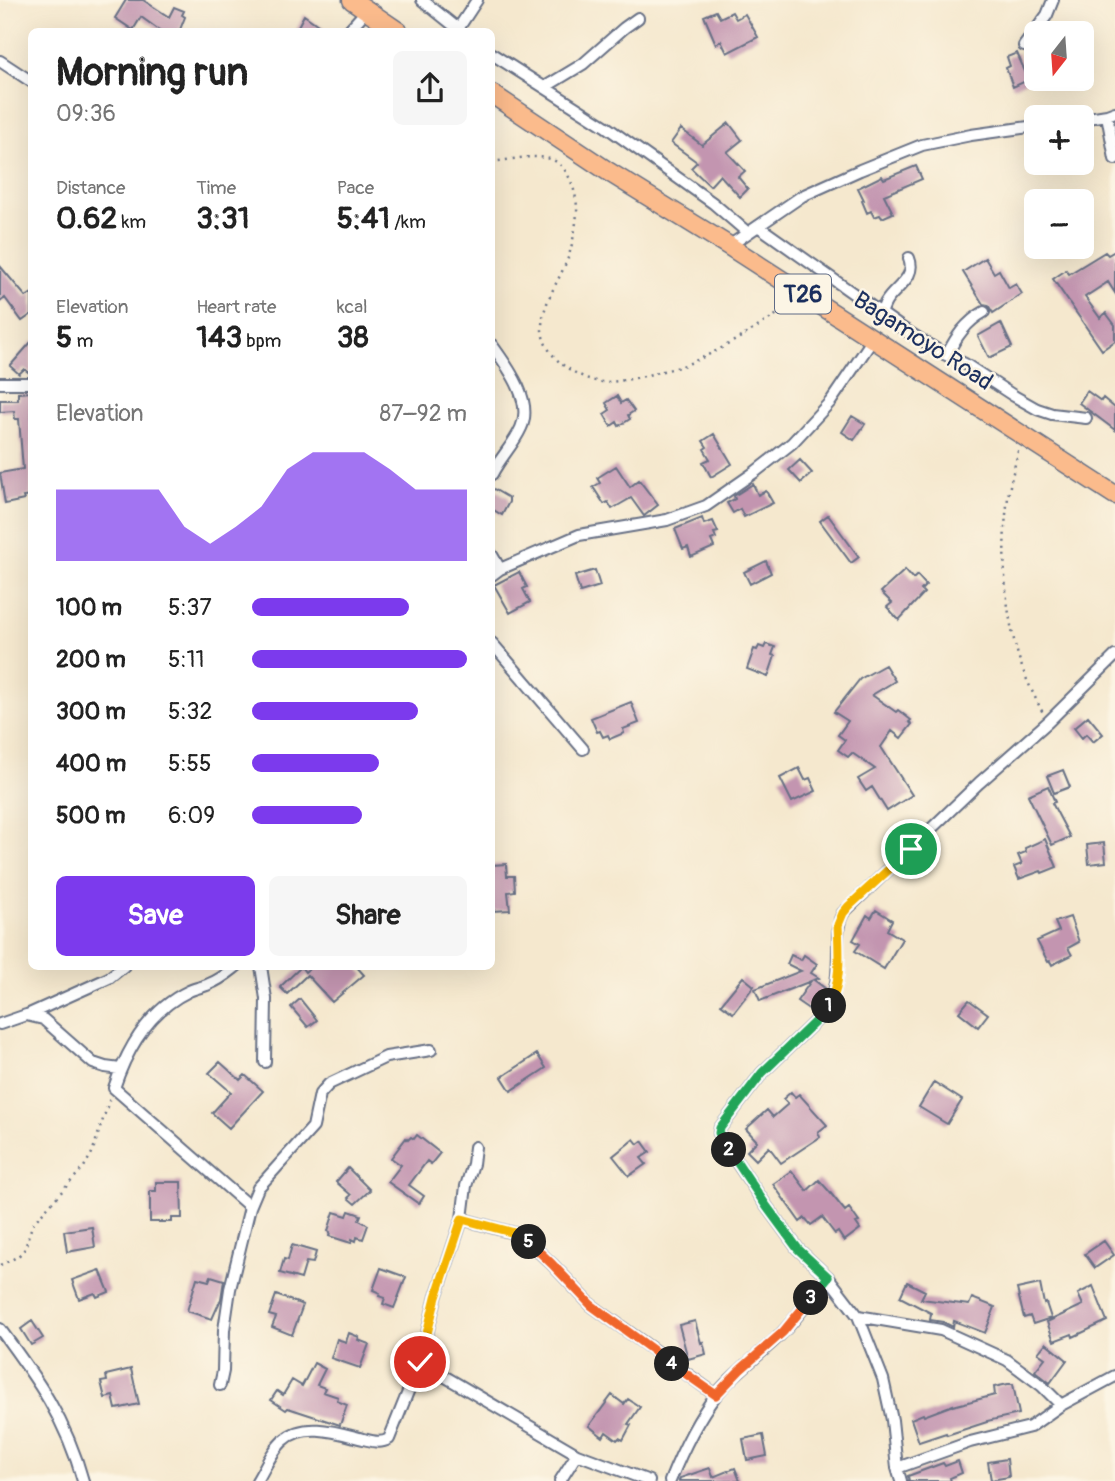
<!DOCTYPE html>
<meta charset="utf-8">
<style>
body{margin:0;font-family:Pangolin,sans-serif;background:#f6f6f6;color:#222;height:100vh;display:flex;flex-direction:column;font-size:26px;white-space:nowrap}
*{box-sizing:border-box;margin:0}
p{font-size:23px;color:#767676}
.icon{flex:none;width:38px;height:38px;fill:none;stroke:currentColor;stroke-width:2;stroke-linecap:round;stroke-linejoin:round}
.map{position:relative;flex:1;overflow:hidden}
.panel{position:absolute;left:28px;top:28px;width:467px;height:942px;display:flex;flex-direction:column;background:#fff;border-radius:10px;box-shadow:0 7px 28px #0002}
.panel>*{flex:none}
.needle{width:46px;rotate:197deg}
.fabs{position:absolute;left:1024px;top:21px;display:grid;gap:14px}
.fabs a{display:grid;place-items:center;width:70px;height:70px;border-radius:10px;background:#fff;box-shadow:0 7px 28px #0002;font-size:35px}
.pin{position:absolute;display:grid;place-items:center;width:60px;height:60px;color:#fff;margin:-30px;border:4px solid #fff;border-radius:50%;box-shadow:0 2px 7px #0007}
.km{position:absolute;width:35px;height:35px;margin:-18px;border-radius:50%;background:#222;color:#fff;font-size:19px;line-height:35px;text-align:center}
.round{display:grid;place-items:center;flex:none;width:74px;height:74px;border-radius:10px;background:#f6f6f6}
.head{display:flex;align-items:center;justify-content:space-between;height:119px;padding:0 28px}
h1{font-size:38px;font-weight:800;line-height:52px}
.figures{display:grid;grid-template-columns:repeat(3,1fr);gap:10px;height:119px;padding:7px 28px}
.figures div{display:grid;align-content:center}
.figures b{font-size:30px;font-weight:800}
.figures small{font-size:19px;font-weight:400}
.figures p{font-size:19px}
.chart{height:196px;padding:14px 28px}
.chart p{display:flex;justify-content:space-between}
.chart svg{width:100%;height:126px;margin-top:7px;fill:#7c3aed;opacity:.7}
.button{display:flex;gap:14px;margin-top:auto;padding:14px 28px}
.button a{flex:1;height:80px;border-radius:10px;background:#7c3aed;color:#fff;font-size:28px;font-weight:800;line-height:80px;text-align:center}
.button a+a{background:#f6f6f6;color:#222}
ul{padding:0 28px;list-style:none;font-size:23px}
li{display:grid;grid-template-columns:112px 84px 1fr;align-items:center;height:52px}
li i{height:18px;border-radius:9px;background:#7c3aed}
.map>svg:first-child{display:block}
</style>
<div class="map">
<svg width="1115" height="1481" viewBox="0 0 1115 1481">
<rect width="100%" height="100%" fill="#fcf5e5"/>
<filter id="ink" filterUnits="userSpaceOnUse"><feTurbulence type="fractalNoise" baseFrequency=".0143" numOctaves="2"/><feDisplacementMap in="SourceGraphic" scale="14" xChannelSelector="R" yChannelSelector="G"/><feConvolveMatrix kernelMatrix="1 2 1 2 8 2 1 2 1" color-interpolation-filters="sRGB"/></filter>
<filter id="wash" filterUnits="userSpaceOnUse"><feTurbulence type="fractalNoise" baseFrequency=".00686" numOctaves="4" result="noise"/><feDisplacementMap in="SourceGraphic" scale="28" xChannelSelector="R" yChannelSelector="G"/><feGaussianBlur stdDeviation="1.57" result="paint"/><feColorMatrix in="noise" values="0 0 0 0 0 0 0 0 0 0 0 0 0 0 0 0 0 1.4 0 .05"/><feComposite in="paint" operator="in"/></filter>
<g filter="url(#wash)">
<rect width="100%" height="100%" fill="#f5e8ce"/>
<g id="blocks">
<path fill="#c395b0" d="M126 0H143L169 17 174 7 184 11 182 15 185 17 179 32H162L141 17 133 30 115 18Z
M716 11 720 18 732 12 736 19 745 14 758 37 727 53 721 41 716 44 704 16Z
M304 15 328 32H295Z
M1017 53 1027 76 1025 77 1026 81 1013 87 1006 68 1010 66 1007 57Z
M729 123 742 140 727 152 745 171 738 177 748 189 740 197 720 175 710 186 691 168 697 162 671 143 681 129 702 145Z
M916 166 922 179 884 195 893 213 882 218 880 215 874 217 871 211 867 213 862 201 864 200 858 188 882 176 884 179Z
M1115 251V293L1108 282 1085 297 1100 318 1106 313 1115 325V341L1102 350 1053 279 1066 270 1069 274 1105 252 1108 255Z
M985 258 994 273 999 270 1009 288 1016 284 1022 294 993 313 988 305 983 304 963 272Z
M0 266 26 297 32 293V314L22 321 5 298 0 302Z
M1001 323 1012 347 989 358 978 336Z
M32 341V375L24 369 19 374 10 366Z
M1087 391 1101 401 1103 398 1115 408V430L1079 403Z
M32 392 31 496 23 497 24 500 5 504 0 473 23 469 19 419H15L14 411 0 412V400H18V393Z
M617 396 621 403 626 400 634 411 628 415 630 419 619 426 617 422 611 426 604 414 610 410 606 403Z
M852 416 865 424 854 440 842 432Z
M714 434 732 464 711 477 703 462 710 459 704 449 707 447 703 441Z
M800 460 812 473 801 483 789 470Z
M616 466 630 487 639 480 658 505 644 516 631 498 612 509 608 502 604 504 593 487 600 483 597 478Z
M753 484 758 495 766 491 773 503 744 517 740 509 733 513 727 503 735 499 734 496Z
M492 488 509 498V502L502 515 492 509Z
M828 515 859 557 851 563 820 521Z
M702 518 704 524 713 521 718 532 714 533 716 538 711 540 714 547 691 557 688 547 683 549 675 529Z
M766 561 771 573 750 584 744 572Z
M595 570 600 586 580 592 575 576Z
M905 570 913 579 917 575 926 585 921 590 924 593 899 620 887 607 892 603 881 592Z
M519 572 527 587 523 589 530 602 510 613 494 585Z
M766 644 775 647 772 655 775 656 768 677 747 669 754 649 757 650 759 646 764 648Z
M885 665 895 681 872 695 896 712 898 710 911 720 909 722 912 724 901 738 892 731 881 747 912 795 887 811 872 787 866 791 858 779 875 769 852 753 848 757 838 750 845 740 838 735 848 721 834 712 860 679Z
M631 702 639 723 623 729 624 733 610 739 608 735 603 737 600 731 597 732 591 718Z
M1088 716 1103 734 1093 742 1086 734 1082 738 1074 728Z
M799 768 805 780 810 778 816 791 792 802 780 778Z
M1063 770 1070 787 1054 793 1047 776Z
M1048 786 1055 802 1052 803 1070 837 1052 845 1028 795Z
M1045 839 1057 867 1042 873 1041 871 1019 879 1014 867 1022 864 1018 855 1026 852 1025 848Z
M1104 843 1106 862 1089 864 1087 845Z
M506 864 507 876H514L515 891 508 892 510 910 492 911V865Z
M876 910 892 920 887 930 902 939 884 969 855 951 860 944 853 940 867 915 871 918Z
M1070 917 1079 942 1068 948 1072 955 1052 965 1050 961 1048 962 1037 941 1059 931 1055 922Z
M791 955 801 960 804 955 817 964 811 973 819 978 814 980 826 989 810 1010 797 1001 811 981 760 1001 755 989 801 971 787 964Z
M312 966H356L364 975 332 1002 307 975 287 994 280 987 301 967 305 972Z
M743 977 754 986 733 1013 721 1004Z
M300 999 317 1020 308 1027 291 1007Z
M969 1000 988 1014 978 1027 959 1012Z
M537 1054 546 1068 511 1091 502 1077Z
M220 1062 240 1080 245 1075 263 1091 229 1128 212 1113 231 1092 209 1073Z
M934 1082 962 1100 947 1124 919 1107Z
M791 1092 795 1097 799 1094 827 1125 818 1132 820 1137 781 1163 769 1147 756 1160 747 1151 757 1141 746 1129 767 1110 773 1117 788 1104 783 1099Z
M417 1135 440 1153 431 1164 427 1161 409 1185 424 1196 419 1204 388 1182 401 1165 391 1158 406 1138 408 1140 411 1137 414 1139Z
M634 1139 638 1144 642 1141 650 1152 641 1158 646 1164 629 1176 613 1156Z
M348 1168 370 1190 355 1204 348 1198 351 1195 336 1182Z
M792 1171 807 1191 819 1180 828 1190 845 1211 849 1208 859 1222 856 1223 860 1229 844 1241 838 1232 835 1234 822 1217 811 1225 805 1218 800 1222 773 1184Z
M156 1182H181L182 1218H172V1222H150V1191H156Z
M349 1211 361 1215 359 1220 368 1225 363 1239 357 1237 356 1241 352 1239 351 1243 329 1236 330 1232 328 1231 334 1212 347 1216Z
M92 1227 95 1247 67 1252 64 1231Z
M1104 1241 1114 1255 1095 1268 1085 1254Z
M292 1245 316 1252 313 1263 306 1262 301 1279 280 1273 284 1259 288 1260Z
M381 1268 406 1277 394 1308 383 1304 385 1298 379 1296 380 1293 373 1290Z
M100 1270 109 1292 97 1297 95 1293 79 1299 72 1280Z
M211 1276 224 1280 221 1299 212 1319 187 1311 197 1278 209 1281Z
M907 1282 925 1291 921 1299 969 1305 972 1298 995 1307 985 1333 954 1321 953 1327 943 1322 930 1320 931 1313 900 1297Z
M1040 1284 1044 1304 1046 1303 1051 1318 1033 1324 1030 1316 1024 1318 1017 1289Z
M1093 1286 1107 1321 1073 1337 1072 1334 1054 1341 1047 1322 1083 1305 1078 1294Z
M276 1295 303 1305 292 1335 272 1327 276 1317 269 1315Z
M32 1321 43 1338 31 1345 21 1329Z
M695 1321 701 1343 703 1342 706 1354 688 1359 679 1325Z
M349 1333 359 1337 358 1340 369 1344 360 1368 331 1358 337 1339 346 1342Z
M1046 1343 1067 1360 1050 1383 1035 1371 1045 1358 1038 1353Z
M314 1363 325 1369 317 1385 325 1388 323 1392 338 1397 337 1401 347 1405 340 1425 288 1408 286 1410 271 1400 277 1391 283 1395 292 1380 302 1386Z
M131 1369 139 1404 116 1409 113 1396 105 1398 101 1382 107 1381 106 1375Z
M1008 1384H1013L1019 1414 987 1421V1422L947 1435 946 1433 919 1442 911 1419 923 1414 924 1416 953 1405V1406L995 1395 994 1387Z
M612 1395 624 1404 628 1399 640 1407 628 1424 631 1425 623 1440 619 1438 617 1440 606 1432 603 1437 589 1426Z
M763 1435 767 1456 747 1460 743 1439Z
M1007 1459 1009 1477 991 1480 988 1462Z
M958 1461 962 1473 950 1478 951 1481H909L908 1476 943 1463 945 1466Z
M710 1468 713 1477 735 1468 740 1481H679L680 1478Z"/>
</g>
</g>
<g filter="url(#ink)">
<use href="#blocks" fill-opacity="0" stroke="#677085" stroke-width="2"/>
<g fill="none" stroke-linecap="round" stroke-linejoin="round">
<defs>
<path id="minor" d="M422 0 462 32
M347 32 367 10
M456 32 477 0
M1024 46 1047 15 1053 0
M492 54 605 126 713 203 748 233
M0 61 32 82
M545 87 583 64 624 28 638 18
M1107 115 1115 159
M1082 119 1107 115 1115 112
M758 226 902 328 944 354 965 364 1014 396 1037 409 1052 414 1086 418
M729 246 802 196 860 170 922 145 971 135 1036 126
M881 313C883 309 884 305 886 302 895 287 917 278 909 258
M492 345C507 366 534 401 521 428 514 444 500 458 492 474
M947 355C956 337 966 322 984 312
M0 383H32
M492 555 500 569
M492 575 500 569 579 535 667 520 706 506 755 472 792 443 831 401 873 339
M492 643 583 749
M237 966C228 973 220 980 209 984 203 987 195 988 189 991 149 1010 127 1049 114 1088L250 1207
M261 966 266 999 265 1062
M27 1015 109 978 124 966
M0 1024 26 1015 43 1019 93 1063 105 1067 120 1069
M462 1219 521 1235 552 1264 591 1305 716 1395
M858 1316 941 1330 1007 1360 1042 1386 1061 1405
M0 1329C37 1379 66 1419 83 1481
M420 1362 577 1454 560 1481
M220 1385 223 1371 224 1330 230 1289 250 1207 258 1188 313 1127 320 1094 329 1084 386 1057 431 1050
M577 1454 649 1481
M897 1468 970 1442 1030 1427 1061 1405 1115 1376
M257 1481C265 1468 272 1450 284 1440 305 1421 339 1433 363 1439 372 1441 380 1444 389 1439L420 1362 436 1297 462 1219 466 1186 473 1164 475 1147
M670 1481C682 1451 696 1421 716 1395 735 1371 762 1354 783 1332 799 1315 813 1295 828 1277
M901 1481 897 1468 892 1420 883 1379 858 1316 828 1277 798 1249 767 1207 722 1140 719 1133 720 1128 762 1073 824 1013C839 992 838 966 838 941 838 931 838 922 843 913L979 783 1048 722 1115 656"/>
<path id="trunk" d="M352 0 399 32
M492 94 609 172 729 246 1115 495"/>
</defs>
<use href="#minor" stroke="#677085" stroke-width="14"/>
<use href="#trunk" stroke="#677085" stroke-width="21"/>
<path stroke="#677085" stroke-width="2.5" stroke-dasharray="2 5" stroke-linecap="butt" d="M492 162C509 160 533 154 550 159 569 164 578 196 577 213 576 226 573 242 569 255 561 279 541 303 542 330 543 344 552 356 563 365 574 373 589 381 602 382 620 382 638 378 655 373 666 370 679 368 690 363 726 348 760 326 792 304
M1018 451C1015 466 1010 482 1008 498 1001 545 1004 602 1016 648 1022 671 1032 692 1043 713
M0 1265C36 1250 20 1247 35 1221L84 1167 92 1153 110 1098"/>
<use href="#minor" stroke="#fff" stroke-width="10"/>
<use href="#trunk" stroke="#fbbb8c" stroke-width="18"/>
</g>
</g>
<g fill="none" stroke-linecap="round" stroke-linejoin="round" filter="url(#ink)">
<defs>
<path id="split-1" d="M829 1006C842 984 839 950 838 925L843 913 849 906 911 849"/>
<path id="split-2" d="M729 1150 719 1133 720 1128 762 1073 824 1013 829 1006"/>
<path id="split-3" d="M729 1150 767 1207 798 1249 828 1277 811 1298"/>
<path id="split-4" d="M672 1364 716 1395 740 1370 783 1332 811 1298"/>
<path id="split-5" d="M529 1242 552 1264 591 1305 672 1364"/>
<path id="split-6" d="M420 1362 436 1297 462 1219 522 1235 529 1242"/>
</defs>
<use href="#split-1" stroke="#fff" stroke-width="14"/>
<use href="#split-2" stroke="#fff" stroke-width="14"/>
<use href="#split-3" stroke="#fff" stroke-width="14"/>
<use href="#split-4" stroke="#fff" stroke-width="14"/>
<use href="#split-5" stroke="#fff" stroke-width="14"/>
<use href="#split-6" stroke="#fff" stroke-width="14"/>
<use href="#split-1" stroke="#f5b400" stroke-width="9"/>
<use href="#split-2" stroke="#22a559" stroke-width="9"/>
<use href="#split-3" stroke="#22a559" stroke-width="9"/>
<use href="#split-4" stroke="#f0652b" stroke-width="9"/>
<use href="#split-5" stroke="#f0652b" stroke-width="9"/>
<use href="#split-6" stroke="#f5b400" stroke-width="9"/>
</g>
<g text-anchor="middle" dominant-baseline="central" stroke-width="5" stroke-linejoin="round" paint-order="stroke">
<rect fill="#fcf5e5" stroke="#5e6a86" stroke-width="2" x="775" y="274.5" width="56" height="39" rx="5"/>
<g font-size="23" font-weight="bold" fill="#1b2f5e">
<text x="803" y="294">T26</text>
</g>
<g font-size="24" fill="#1b2f5e" stroke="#fcf5e5">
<text transform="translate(923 341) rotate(33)">Bagamoyo Road</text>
</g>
</g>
</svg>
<div class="fabs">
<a><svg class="needle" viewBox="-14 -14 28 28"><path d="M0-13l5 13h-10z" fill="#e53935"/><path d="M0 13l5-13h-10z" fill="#767676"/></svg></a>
<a>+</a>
<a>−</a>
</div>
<div class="pin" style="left:911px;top:849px;background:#1e9e55"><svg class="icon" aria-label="arrive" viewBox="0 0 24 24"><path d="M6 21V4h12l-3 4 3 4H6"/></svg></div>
<div class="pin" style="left:420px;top:1362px;background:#d93025"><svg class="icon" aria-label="check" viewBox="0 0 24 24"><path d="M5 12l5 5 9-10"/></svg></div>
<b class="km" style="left:829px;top:1006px">1</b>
<b class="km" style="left:729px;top:1150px">2</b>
<b class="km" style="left:811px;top:1298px">3</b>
<b class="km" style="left:672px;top:1364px">4</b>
<b class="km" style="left:529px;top:1242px">5</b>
<section class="panel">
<div class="head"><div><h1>Morning run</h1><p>09:36</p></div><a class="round"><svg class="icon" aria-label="share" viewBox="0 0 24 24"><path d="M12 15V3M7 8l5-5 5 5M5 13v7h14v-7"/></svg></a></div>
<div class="figures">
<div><p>Distance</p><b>0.62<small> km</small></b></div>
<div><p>Time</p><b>3:31</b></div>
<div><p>Pace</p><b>5:41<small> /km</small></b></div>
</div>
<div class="figures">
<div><p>Elevation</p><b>5<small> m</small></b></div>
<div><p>Heart rate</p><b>143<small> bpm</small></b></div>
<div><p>kcal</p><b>38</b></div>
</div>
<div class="chart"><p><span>Elevation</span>87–92 m</p>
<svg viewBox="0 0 160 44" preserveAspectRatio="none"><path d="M0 44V19L10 19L20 19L30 19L40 19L50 32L60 38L70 32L80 25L90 12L100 6L110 6L120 6L130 12L140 19L150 19L160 19V44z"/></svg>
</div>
<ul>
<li><b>100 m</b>5:37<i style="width:73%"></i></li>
<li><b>200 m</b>5:11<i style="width:100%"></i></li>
<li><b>300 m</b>5:32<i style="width:77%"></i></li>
<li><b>400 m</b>5:55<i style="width:59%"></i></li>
<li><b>500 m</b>6:09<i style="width:51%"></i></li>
</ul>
<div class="button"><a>Save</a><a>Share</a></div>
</section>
</div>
